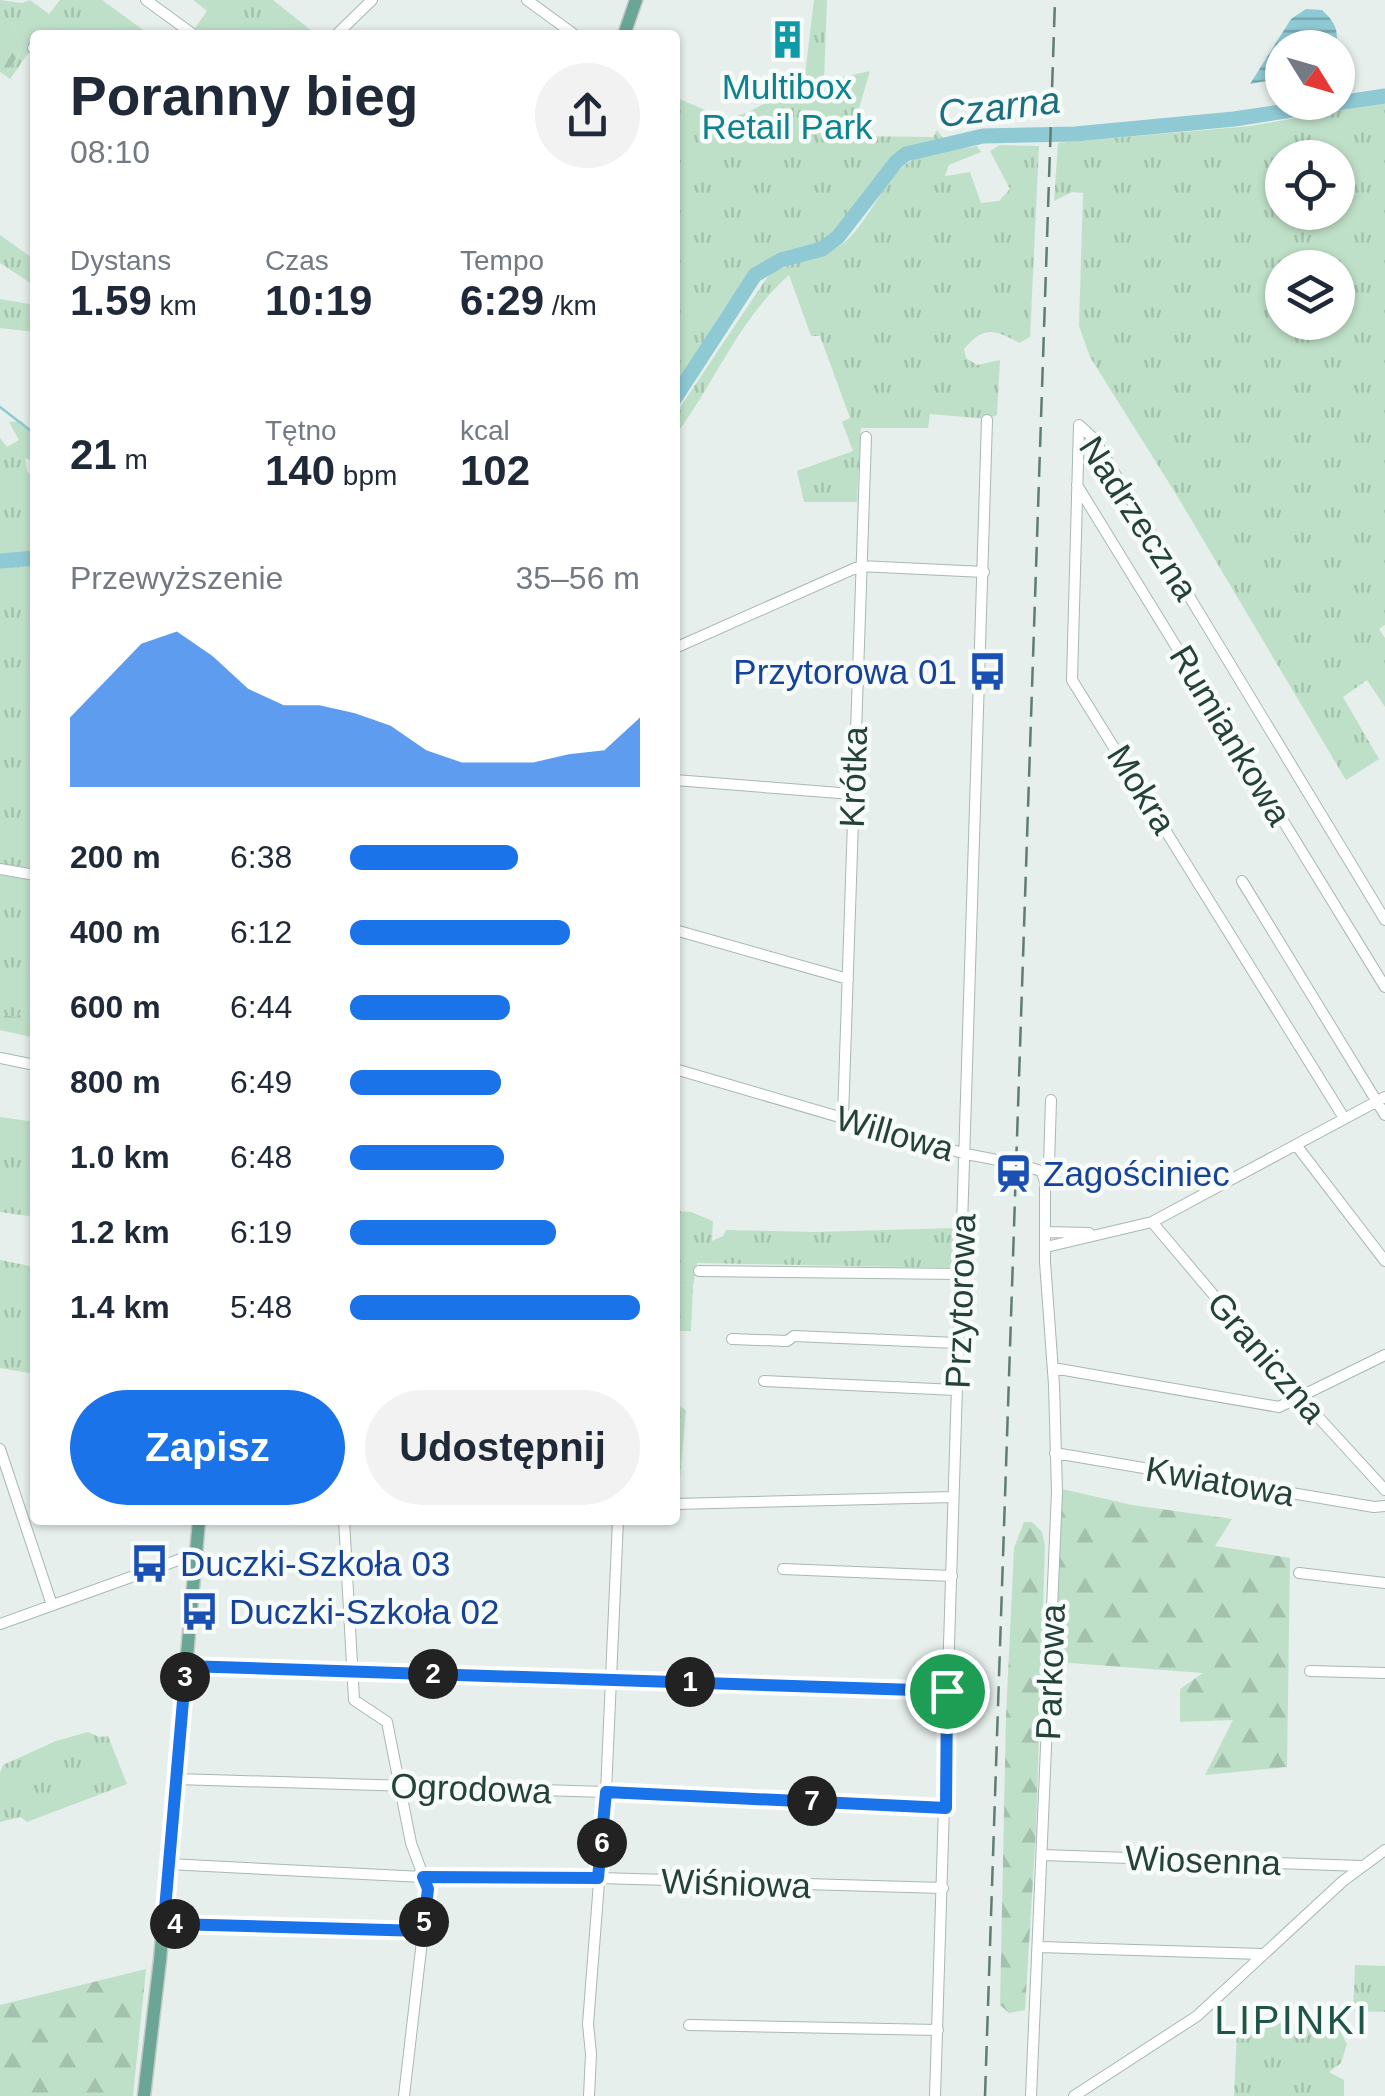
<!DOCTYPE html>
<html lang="pl">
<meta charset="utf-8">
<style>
body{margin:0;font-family:Helvetica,sans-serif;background:#f2f2f3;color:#1f2937;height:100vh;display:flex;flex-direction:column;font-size:38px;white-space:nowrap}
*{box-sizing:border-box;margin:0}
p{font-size:32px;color:#747a83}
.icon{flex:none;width:55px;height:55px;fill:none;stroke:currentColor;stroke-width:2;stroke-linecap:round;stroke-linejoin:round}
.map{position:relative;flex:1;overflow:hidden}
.side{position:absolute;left:30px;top:30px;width:650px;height:1495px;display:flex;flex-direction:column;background:#fff;border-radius:10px;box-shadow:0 2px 8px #0004}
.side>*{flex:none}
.needle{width:65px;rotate:127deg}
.tools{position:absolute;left:1265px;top:30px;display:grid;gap:20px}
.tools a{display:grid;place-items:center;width:90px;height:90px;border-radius:50%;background:#fff;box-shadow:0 2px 8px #0004;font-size:50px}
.pin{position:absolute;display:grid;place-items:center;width:85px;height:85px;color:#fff;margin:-42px;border:5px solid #fff;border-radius:50%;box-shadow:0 2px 10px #0007}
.km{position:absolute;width:50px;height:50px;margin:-25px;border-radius:50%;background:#222;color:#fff;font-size:28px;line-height:50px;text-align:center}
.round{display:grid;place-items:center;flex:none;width:105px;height:105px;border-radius:52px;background:#f2f2f3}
.overview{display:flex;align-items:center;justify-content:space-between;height:170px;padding:0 40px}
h1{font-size:55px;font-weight:700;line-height:75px}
.stats{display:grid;grid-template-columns:repeat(3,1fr);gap:15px;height:170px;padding:10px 40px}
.stats div{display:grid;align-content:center}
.stats b{font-size:42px;font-weight:700}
.stats small{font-size:28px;font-weight:400}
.stats p{font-size:28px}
.chart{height:280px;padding:20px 40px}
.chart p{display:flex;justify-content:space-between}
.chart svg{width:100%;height:180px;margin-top:10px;fill:#1a73e8;opacity:.7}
.primary-button{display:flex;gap:20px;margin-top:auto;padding:20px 40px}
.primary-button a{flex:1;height:115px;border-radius:60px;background:#1a73e8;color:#fff;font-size:40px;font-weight:700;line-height:115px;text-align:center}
.primary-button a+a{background:#f2f2f3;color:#1f2937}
ul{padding:0 40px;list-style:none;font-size:32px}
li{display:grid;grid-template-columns:160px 120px 1fr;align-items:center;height:75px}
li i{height:25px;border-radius:12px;background:#1a73e8}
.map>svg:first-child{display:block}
</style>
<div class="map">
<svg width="1385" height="2096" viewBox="0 0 1385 2096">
<defs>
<pattern id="grass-tufts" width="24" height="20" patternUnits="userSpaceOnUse" patternTransform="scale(2.5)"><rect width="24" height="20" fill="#bfe0c8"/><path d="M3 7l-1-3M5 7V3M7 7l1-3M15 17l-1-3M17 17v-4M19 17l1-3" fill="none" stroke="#a4c1ad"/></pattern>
<pattern id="forest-firs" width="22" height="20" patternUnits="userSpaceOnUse" patternTransform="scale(2.5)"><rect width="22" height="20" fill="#bfe0c8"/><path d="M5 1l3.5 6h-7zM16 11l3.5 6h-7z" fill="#a4c1ad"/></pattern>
<pattern id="water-rules" width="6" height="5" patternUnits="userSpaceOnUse" patternTransform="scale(2.5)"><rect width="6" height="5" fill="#8ec9d4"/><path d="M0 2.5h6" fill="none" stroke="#74a5ad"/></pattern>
</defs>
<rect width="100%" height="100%" fill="#e6efeb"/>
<path fill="url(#grass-tufts)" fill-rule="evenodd" d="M0 0 22 3 30 0 49 14 60 0H102L150 35H35V44L10 79 5 75 20 53 13 23 0 21Z
M193 0H273L317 35H205L195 28 207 11Z
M814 0H827L824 81 870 71 857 115 842 126 841 136 933 137 937 130 944 140 905 150 895 156 835 234C813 250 786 248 764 263 731 285 697 356 675 390V97L726 119 746 113 804 83Z
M1385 103V625L1379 629 1385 638V707L1367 680 1343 697 1379 759 1346 780 1176 494 1090 357 1079 326 1083 193 1072 192 1054 201 1058 143 1250 126ZM1282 158H1338V212H1282ZM1282 268H1338V322H1282Z
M1000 145 1039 146 1030 337 1019 343C994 329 984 326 964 349L966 358 977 365 1000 360 997 415 988 419 930 414 928 428H861L857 502H804L797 471 853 451 842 422 850 418 820 336H811L789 275C738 320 715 383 675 436V415L768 276C792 260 824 259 846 241 869 221 885 177 909 162 929 151 956 150 977 146L981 152 949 165 945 176 970 172 981 203 999 201 1010 189 990 151Z
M0 235 35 260V286L0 263Z
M0 299 35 305V332L0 328Z
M22 421 35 437V462L25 458 27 471 35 481V871L0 864V438L7 447 19 440 9 422Z
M0 875 35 880V1011L24 1009 16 1017 0 1014Z
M0 1117 35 1122V1217L0 1212Z
M675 1211 691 1212 713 1221 712 1241 723 1236 726 1230 815 1232 956 1228 955 1268 697 1263 693 1286 675 1284Z
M0 1260 35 1267V1374L0 1368Z
M88 1732 99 1737 108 1736 127 1784 27 1822 21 1817 0 1822V1773L3 1765 56 1741Z
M1355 1965 1385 1966V2012L1353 2011Z
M1325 2017 1340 2030 1347 2044 1341 2063 1329 2072 1344 2080V2096H1234L1237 2031 1265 2032 1266 2023 1308 2024Z"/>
<path fill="url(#forest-firs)" d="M7 18 13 24 21 51 5 75 0 72V21Z
M24 1009 35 1011V1038L0 1030V1014L16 1017Z
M675 1284 693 1286 691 1331H675Z
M675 1403 686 1410 678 1500H675Z
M1062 1489 1132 1505 1232 1519 1215 1546 1290 1558 1287 1767 1205 1775 1233 1720 1180 1722V1689L1203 1673 1057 1662V1541Z
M1024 1522H1032L1042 1532 1045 1546 1036 1829 1025 2010 1009 2013 1000 2005 1006 1717 1014 1548Z
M146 1969 133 2096H0V2005Z"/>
<path fill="url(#water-rules)" d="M1306 9 1322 10C1335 22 1339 30 1336 47L1282 48V78L1250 84 1291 19Z"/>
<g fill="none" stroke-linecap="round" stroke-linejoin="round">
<path stroke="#8ec9d4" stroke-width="2.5" d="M0 407 31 431 35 442"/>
<path stroke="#8ec9d4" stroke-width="15" d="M675 398 755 275 781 260 822 249 838 237 896 162 906 154 983 136 1075 134 1234 119 1385 96
M0 561 35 558"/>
<defs>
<path id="minor" d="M146 0 194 35
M527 0 575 35
M336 35 372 0
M33 48 35 49
M1079 425 1072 680 1344 1118
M1079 425 1094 439 1385 920
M1077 485 1385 987
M675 648 860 566 984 572
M675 780 852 794
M0 869 35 875
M1242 881 1385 1115
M675 930 848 979
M0 1058 35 1065
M675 1069 966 1154C981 1157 1033 1166 1042 1172
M843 1117 866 437
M1296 1145 1385 1261
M1042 1172 1049 1165 1051 1100
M1152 1222 1299 1396 1385 1490
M1045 1232 1089 1233
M1046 1247 1152 1222 1385 1097
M699 1271 960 1274
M732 1339 787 1341 794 1336 957 1343
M1053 1368 1279 1407 1385 1355
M764 1381 956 1390
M0 1449 52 1605
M1055 1453 1374 1507 1385 1506
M675 1504 953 1497
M344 1520 354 1700 387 1722 411 1843 428 1889 404 2096
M783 1569 952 1576
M1299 1573 1385 1583
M0 1624 195 1554
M186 1667 947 1691
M1310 1671 1385 1673
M176 1779 606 1792 945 1807
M1043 1855 1361 1866
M168 1864 423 1877 599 1878 943 1888
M163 1921 423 1931
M1040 1947 1261 1954
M689 2025 938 2030
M589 2096 591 2054 588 2024 606 1792 618 1520
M935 2096 987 420
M1031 2096 1057 1492 1054 1385 1045 1262V1182L1042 1172
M1074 2096 1197 2016 1343 1881 1385 1850"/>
<path id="major" d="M624 35 636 0
M144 2096 160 1960 199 1520"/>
</defs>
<use href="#minor" stroke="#a8b8b2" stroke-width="12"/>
<use href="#major" stroke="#c2cac8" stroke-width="15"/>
<use href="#minor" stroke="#fff" stroke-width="10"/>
<use href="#major" stroke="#6aa596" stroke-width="12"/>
<path stroke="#5f7d75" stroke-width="2.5" stroke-dasharray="20 10" stroke-linecap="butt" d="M985 2096 1055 0"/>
</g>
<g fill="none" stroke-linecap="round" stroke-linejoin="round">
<defs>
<path id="route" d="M186 1666 947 1691 946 1808 606 1792 598 1878 423 1877 428 1889 423 1931 172 1924 164 1921Z"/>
</defs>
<use href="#route" stroke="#fff" stroke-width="20"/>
<use href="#route" stroke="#1a73e8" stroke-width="12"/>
</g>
<defs>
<symbol id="building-bare" viewBox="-9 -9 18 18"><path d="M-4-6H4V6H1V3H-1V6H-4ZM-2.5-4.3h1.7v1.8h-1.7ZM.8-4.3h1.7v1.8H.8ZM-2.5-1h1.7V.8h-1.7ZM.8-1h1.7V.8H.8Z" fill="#0f9aa8" stroke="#f7fbf9" stroke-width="2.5" paint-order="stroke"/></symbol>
<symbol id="bus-bare" viewBox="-9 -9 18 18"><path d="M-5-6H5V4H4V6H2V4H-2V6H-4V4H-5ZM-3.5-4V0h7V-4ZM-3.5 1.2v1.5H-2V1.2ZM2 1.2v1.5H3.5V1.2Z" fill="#1a4fb4" stroke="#f7fbf9" stroke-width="2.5" paint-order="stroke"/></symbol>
<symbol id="station-bare" viewBox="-9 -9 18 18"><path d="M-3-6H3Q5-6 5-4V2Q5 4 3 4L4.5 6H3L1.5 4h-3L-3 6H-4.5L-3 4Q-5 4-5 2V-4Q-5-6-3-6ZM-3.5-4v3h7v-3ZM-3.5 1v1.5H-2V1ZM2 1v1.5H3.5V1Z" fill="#1a4fb4" stroke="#f7fbf9" stroke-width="2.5" paint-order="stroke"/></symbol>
</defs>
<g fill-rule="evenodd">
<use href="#building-bare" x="760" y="12" width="55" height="55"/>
<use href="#bus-bare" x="960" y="644" width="55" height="55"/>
<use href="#station-bare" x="986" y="1146" width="55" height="55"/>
<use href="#bus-bare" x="122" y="1536" width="55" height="55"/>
<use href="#bus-bare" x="172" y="1584" width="55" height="55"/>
</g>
<g text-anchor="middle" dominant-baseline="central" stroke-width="9" stroke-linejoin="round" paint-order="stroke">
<g font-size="35" fill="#0d838f" stroke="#f7fbf9">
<text x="787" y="86">Multibox<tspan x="787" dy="40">Retail Park</tspan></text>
</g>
<g font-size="35" fill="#24423a" stroke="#f7fbf9">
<text transform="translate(1139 518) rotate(57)">Nadrzeczna</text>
<text transform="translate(1231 735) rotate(59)">Rumiankowa</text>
<text transform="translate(853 777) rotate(-88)">Krótka</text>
<text transform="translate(1142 789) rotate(58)">Mokra</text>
<text transform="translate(895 1133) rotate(16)">Willowa</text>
<text transform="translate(960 1301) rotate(-88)">Przytorowa</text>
<text transform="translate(1267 1357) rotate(49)">Graniczna</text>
<text transform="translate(1220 1481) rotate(10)">Kwiatowa</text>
<text transform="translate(1050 1672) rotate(-88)">Parkowa</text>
<text transform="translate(471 1788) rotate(2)">Ogrodowa</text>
<text transform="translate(1203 1860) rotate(2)">Wiosenna</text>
<text transform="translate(736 1883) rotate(2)">Wiśniowa</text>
</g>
<g font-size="35" fill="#164399" stroke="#f7fbf9" text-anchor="start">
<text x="957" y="671" text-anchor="end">Przytorowa 01</text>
<text x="1043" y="1173">Zagościniec</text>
<text x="180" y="1563">Duczki-Szkoła 03</text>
<text x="229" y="1611">Duczki-Szkoła 02</text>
</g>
<g font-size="38" font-style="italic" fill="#1c6f80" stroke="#f7fbf9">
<text transform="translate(999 107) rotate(-7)">Czarna</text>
</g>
<g font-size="40" letter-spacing="2.5" fill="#1f5548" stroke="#f7fbf9">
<text x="1292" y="2020">LIPINKI</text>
</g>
</g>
</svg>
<div class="tools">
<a><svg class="needle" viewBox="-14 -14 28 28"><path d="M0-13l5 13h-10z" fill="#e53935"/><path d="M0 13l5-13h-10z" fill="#747a83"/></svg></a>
<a><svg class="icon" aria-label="locate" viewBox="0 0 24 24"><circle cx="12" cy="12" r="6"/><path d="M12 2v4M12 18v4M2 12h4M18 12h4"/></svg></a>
<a><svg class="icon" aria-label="layers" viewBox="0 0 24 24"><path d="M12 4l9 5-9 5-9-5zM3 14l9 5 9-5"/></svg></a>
</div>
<div class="pin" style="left:947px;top:1691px;background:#1e9e55"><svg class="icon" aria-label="arrive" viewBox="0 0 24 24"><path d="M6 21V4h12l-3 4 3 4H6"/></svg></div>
<b class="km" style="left:690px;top:1682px">1</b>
<b class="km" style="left:433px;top:1674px">2</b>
<b class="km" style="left:185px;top:1677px">3</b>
<b class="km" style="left:175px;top:1924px">4</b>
<b class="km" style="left:424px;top:1922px">5</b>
<b class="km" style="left:602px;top:1843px">6</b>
<b class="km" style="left:812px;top:1801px">7</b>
<section class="side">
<div class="overview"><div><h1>Poranny bieg</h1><p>08:10</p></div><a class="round"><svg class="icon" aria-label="share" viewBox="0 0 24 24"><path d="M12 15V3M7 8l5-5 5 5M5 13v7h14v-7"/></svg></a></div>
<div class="stats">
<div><p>Dystans</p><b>1.59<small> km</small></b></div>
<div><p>Czas</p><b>10:19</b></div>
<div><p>Tempo</p><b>6:29<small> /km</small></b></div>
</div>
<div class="stats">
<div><b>21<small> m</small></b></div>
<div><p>Tętno</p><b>140<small> bpm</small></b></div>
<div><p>kcal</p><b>102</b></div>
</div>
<div class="chart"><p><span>Przewyższenie</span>35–56 m</p>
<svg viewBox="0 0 160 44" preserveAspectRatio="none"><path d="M0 44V27L10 18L20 9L30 6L40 12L50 20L60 24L70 24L80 26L90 29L100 35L110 38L120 38L130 38L140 36L150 35L160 27V44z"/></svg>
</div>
<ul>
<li><b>200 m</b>6:38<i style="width:58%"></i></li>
<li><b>400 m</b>6:12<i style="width:76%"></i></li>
<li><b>600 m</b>6:44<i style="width:55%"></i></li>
<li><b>800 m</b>6:49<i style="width:52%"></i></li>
<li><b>1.0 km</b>6:48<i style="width:53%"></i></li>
<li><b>1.2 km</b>6:19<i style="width:71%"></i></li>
<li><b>1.4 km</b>5:48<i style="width:100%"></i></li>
</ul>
<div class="primary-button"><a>Zapisz</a><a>Udostępnij</a></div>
</section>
</div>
